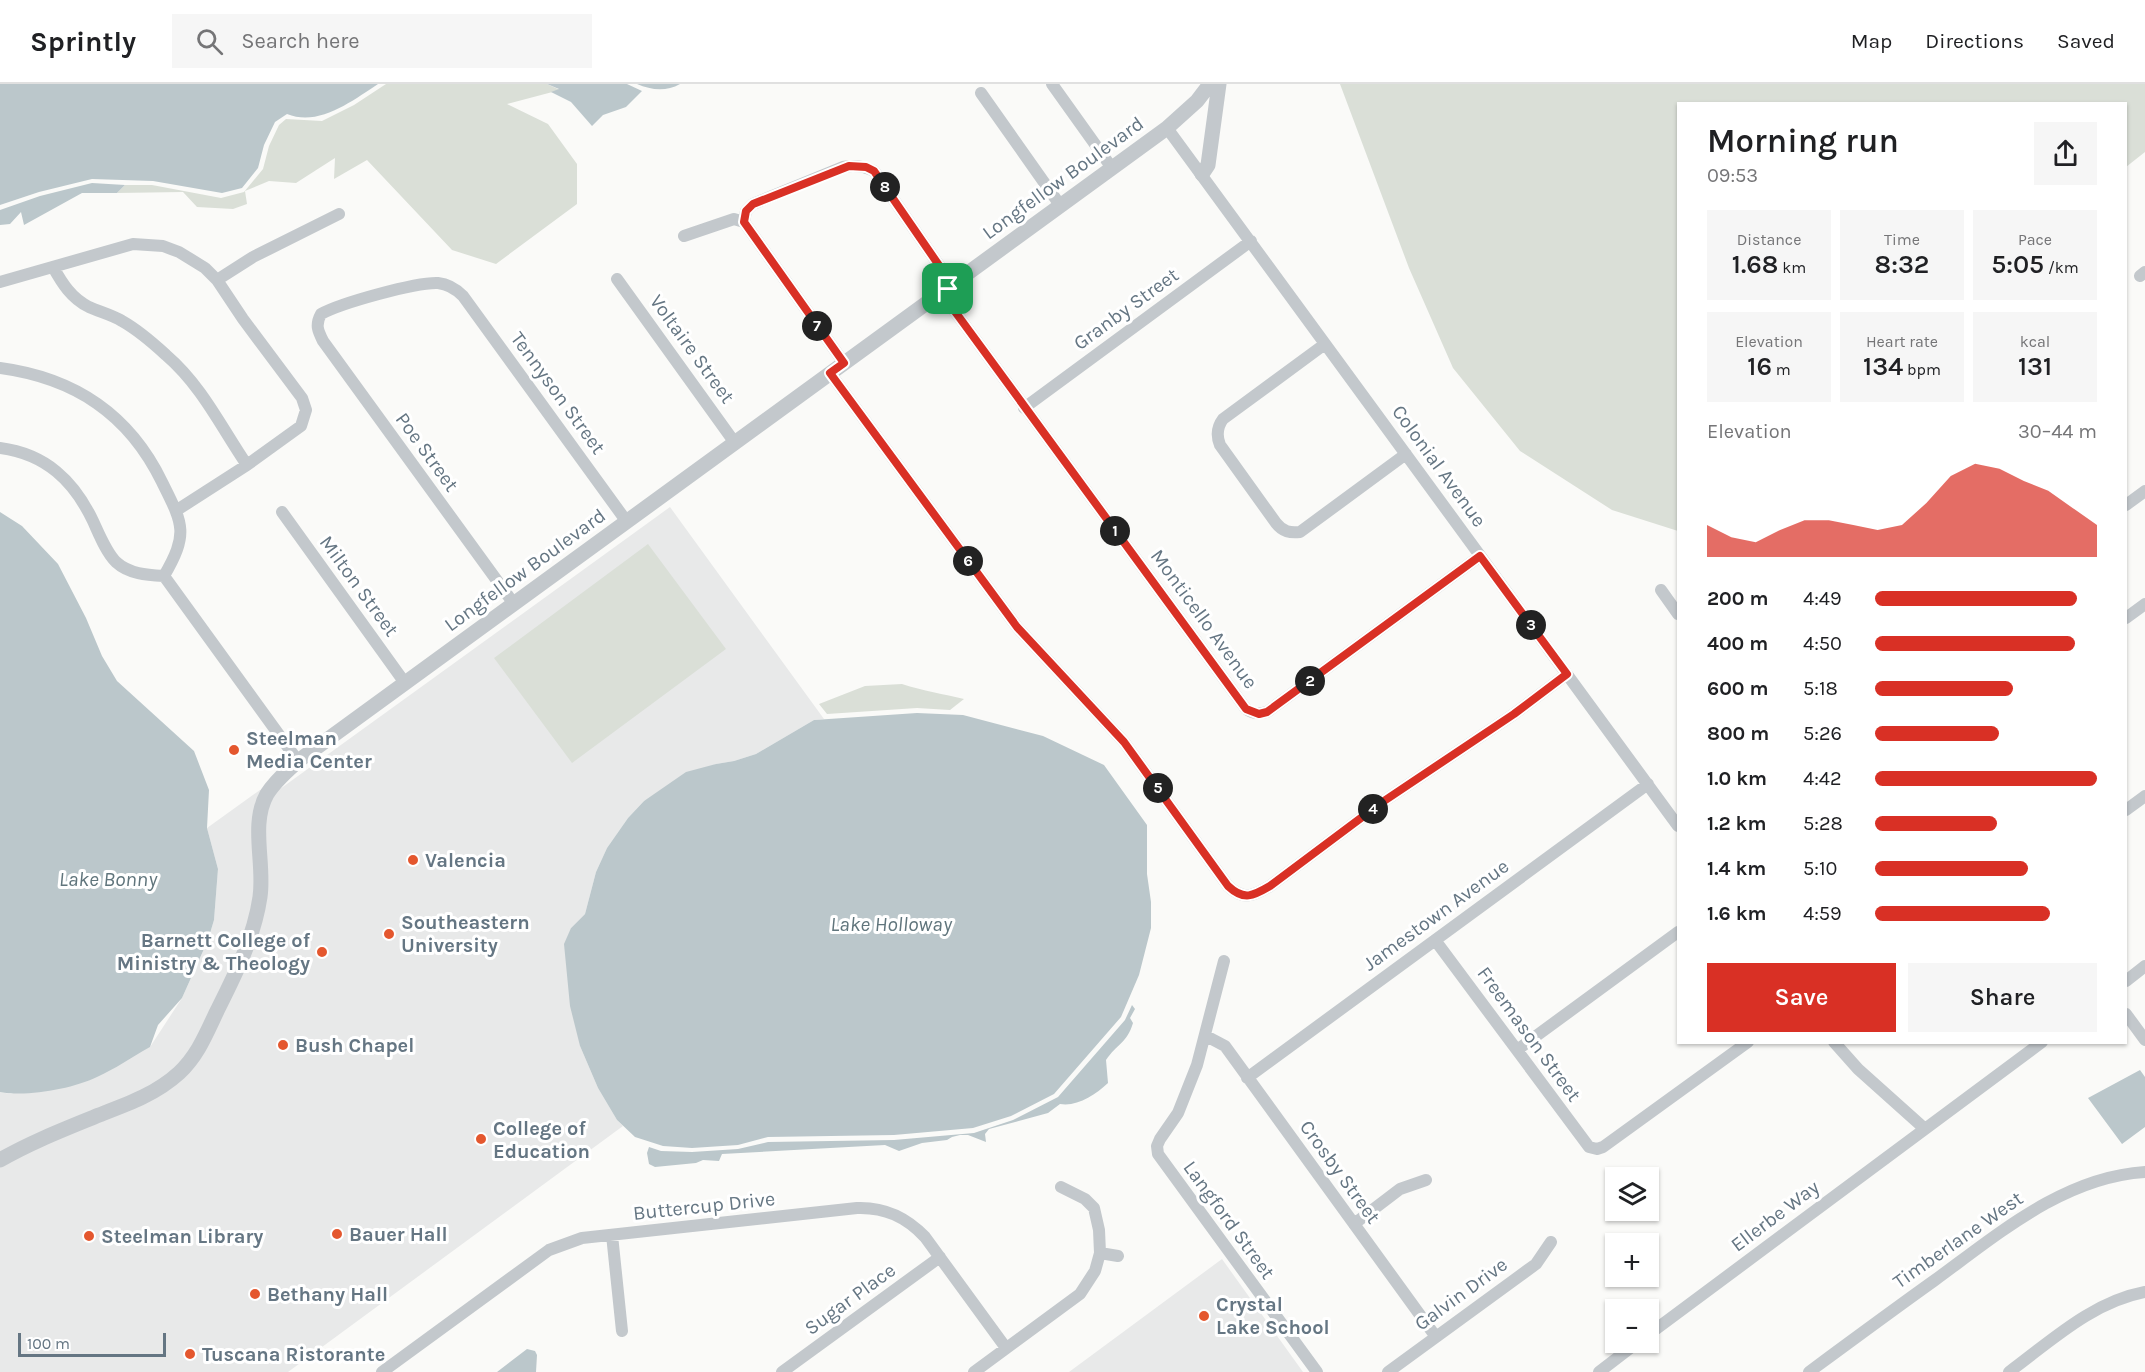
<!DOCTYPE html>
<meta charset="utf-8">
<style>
body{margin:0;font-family:Karla,sans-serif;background:#f6f6f6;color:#202124;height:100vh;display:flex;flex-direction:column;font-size:22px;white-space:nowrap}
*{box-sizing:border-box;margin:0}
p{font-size:20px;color:#757577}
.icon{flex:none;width:33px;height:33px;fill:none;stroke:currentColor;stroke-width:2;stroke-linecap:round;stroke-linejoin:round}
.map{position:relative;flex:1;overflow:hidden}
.drawer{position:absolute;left:1677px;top:18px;width:450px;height:942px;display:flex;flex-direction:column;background:#fff;border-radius:0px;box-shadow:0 2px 4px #0004}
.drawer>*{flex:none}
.controls{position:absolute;left:1605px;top:1083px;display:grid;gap:12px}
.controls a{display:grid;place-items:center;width:54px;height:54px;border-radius:0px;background:#fff;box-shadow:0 2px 4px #0004;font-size:30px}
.scale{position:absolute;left:18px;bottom:15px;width:148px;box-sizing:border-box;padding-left:6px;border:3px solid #657683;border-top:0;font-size:16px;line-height:21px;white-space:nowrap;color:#657683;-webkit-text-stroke:4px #fff;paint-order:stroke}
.pin{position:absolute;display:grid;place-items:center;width:51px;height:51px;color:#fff;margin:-26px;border-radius:12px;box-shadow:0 3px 9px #0006}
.km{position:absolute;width:30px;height:30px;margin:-15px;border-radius:50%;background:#222;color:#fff;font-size:16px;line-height:30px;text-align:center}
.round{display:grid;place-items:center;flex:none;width:63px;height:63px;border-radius:0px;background:#f6f6f6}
.head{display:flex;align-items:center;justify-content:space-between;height:102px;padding:0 30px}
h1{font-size:33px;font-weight:600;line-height:45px}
.stats{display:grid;grid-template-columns:repeat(3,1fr);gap:9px;height:102px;padding:6px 30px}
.stats div{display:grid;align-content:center;border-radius:0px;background:#f6f6f6;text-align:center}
.stats b{font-size:26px;font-weight:600}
.stats small{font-size:16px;font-weight:400}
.stats p{font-size:16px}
.chart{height:168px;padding:12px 30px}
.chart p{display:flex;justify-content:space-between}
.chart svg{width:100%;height:108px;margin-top:6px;fill:#d93025;opacity:.7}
.primary-button{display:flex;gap:12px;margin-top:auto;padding:12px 30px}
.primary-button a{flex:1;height:69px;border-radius:0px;background:#d93025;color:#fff;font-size:24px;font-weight:600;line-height:69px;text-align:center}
.primary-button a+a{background:#f6f6f6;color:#202124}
ul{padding:0 30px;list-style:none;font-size:20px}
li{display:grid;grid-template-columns:96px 72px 1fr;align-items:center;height:45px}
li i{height:15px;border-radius:8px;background:#d93025}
header{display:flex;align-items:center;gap:36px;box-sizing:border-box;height:84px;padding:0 30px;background:#fff;border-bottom:2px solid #e0e0e0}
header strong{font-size:28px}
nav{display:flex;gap:33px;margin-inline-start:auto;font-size:21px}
.search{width:420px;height:54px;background:#f6f6f6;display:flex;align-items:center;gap:15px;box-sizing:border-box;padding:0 21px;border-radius:0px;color:#757577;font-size:22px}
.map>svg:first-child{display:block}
</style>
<header>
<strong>Sprintly</strong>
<div class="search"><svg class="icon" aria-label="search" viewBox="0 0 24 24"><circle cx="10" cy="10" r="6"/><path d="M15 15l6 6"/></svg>Search here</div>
<nav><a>Map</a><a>Directions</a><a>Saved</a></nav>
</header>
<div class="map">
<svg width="2145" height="1288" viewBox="0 0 2145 1288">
<rect width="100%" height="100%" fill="#fafaf8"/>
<path fill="#e8e9e9" d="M670 423 824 635 814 636 756 670 734 677 716 680 644 717 628 734 607 764 596 788 585 830 571 844 580 962 598 1004 617 1036 623 1042 288 1288H0V1008L11 1010 150 963 182 914 208 856 214 836 218 785 207 744 260 706 280 705Z
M1222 1175 1303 1288H1069Z"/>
<path fill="#dadfd7" d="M386 0H547L560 6 507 20 548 40 577 80V120L496 180 452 166 367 76 334 95 335 74 296 99 269 97 245 107 247 120 233 125 197 123 183 108 117 109 125 101H152L221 114 244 108 263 85 269 62 279 41 286 35 322 37 354 21Z
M1340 0H2145V68L2126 83V20H1678V447L1612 426 1520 367 1453 284 1409 184Z
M648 460 726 565 572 679 494 574Z
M902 600C923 607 944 610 964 615L950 626 917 624 827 630 819 620 865 602Z"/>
<path fill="#bbc7cb" d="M0 0H378C352 17 319 43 287 30L275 38 264 61 258 84 242 104 222 109 153 97 92 95 39 108 0 121Z
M547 0H627L642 7 626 23 603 31 592 42 571 18 551 8 559 5Z
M637 0H680C666 8 651 6 637 0Z
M92 99 125 101 117 109H82L24 141 21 128 10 140 0 141V126L40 112Z
M0 428 22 442 58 480 86 534 102 572 117 597 194 667 209 706 207 744 218 785 214 836 208 856 182 914 158 941 150 963C132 973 115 985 97 993 72 1005 27 1013 0 1008Z
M917 629 963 631 1043 652 1104 681 1147 741V790L1151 818V844L1139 891 1121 933 1054 1010 1011 1032 973 1044 894 1051 768 1053 738 1061 692 1064 663 1062 635 1053 617 1036 598 1004 580 962 570 922 564 860 571 844 585 830 596 788 607 764 628 734 644 717 686 688 716 680 734 677 756 670 814 636Z
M1132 921 1135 925 1130 934 1133 939C1127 959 1117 960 1106 976L1108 999C1095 1011 1077 1023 1060 1020L1048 1029 989 1045 985 1050 986 1058 968 1051H960L952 1053 947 1056 922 1059 899 1067 885 1061 722 1070 719 1077 703 1076 696 1079 655 1083 649 1080 647 1069 649 1063 661 1067 692 1068 738 1065 768 1058 894 1056 974 1049 1013 1036 1058 1013 1125 936Z
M2140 986 2145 993V1043L2122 1060 2088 1014Z
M527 1265 535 1267 537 1271 536 1288H497Z"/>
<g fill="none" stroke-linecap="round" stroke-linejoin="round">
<path stroke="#c3c8cc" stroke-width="12" d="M1052 0 1112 84
M981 9 1060 121
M1167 44 1678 742
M744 138 746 127 753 120 843 83C853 81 864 82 874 87L947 193 948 218 1246 625C1254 630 1259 630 1267 628L1480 472
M744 138 844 279
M684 152 734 135 744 138
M53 183C62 199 71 214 89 223 100 228 112 231 122 237 138 246 153 259 166 271 202 302 221 343 247 381
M2140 192 2145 188
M617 195 735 359
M217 196 253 173 339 130
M0 198 133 160 163 162 179 168 205 184 217 196 243 235 302 314 306 326 301 342 247 381 177 426
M1325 260 1223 335C1217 343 1216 351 1220 361L1276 439C1283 448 1290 449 1300 448L1406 370
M0 284C75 294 129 330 162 398 183 440 189 449 164 492
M830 289 1017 543 1124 658 1228 802C1244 817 1253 812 1270 802L1381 719 1514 630 1567 590
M1024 324 1251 157
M0 364C46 370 74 397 93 437 99 450 106 468 116 478 129 490 147 491 164 492L298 677
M2126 421 2145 407
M282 428 405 599
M1661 506 1678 530
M514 520 323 257C318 247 315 241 321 230 341 219 416 198 438 199 448 200 456 205 463 212L627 438
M2126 534 2145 520
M2126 726 2145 712
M1435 856 1589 1063 1597 1065 1603 1063 1748 958
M1224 877 1197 981 1178 1029 1160 1055 1157 1062 1158 1070 1317 1288
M2126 897 2145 882
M2126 930 2145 956
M1206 952 1225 962 1436 1253
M1834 958 1858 985 1925 1045
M1517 966 1678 848
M1247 994 1648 700
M1354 1140 1400 1105 1426 1096
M612 1151 622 1247
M1100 1169 1118 1172
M1648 1251 2042 958
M382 1288 549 1166 582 1154 857 1124C885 1123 906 1133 925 1153L1006 1264
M782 1288 940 1173
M974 1288 1080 1210 1095 1187 1100 1169 1099 1146 1094 1124 1085 1115 1061 1103
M1388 1288 1536 1180 1551 1158
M1599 1288 1638 1258
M1809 1288C1851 1257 1893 1226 1935 1196 1998 1150 2064 1093 2145 1088
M2009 1288C2051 1257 2092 1218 2145 1208"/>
<path stroke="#c3c8cc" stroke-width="15" d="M1202 90 1208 81 1219 0
M0 1076C31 1058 65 1045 99 1031 128 1020 156 1010 179 989 198 971 206 950 217 927 235 891 254 854 260 813 265 780 250 740 267 710 275 697 287 687 298 677L1167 44 1197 17 1210 0"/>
</g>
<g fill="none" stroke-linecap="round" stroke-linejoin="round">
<defs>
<path id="route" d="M849 82 866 83 874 87 947 193 948 218 1246 625 1259 630 1267 628 1480 472 1567 590 1514 630 1381 719 1270 802C1253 812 1244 817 1228 802L1124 658 1017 543 830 289 844 279 744 138 746 127 753 120Z"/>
</defs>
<use href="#route" stroke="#fff" stroke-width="12"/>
<use href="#route" stroke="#d93025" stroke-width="8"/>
</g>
<g fill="#e4572e" stroke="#fff" stroke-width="2">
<circle cx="234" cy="666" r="6"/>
<circle cx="413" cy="776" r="6"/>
<circle cx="389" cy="850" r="6"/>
<circle cx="322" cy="868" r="6"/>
<circle cx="283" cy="961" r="6"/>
<circle cx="481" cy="1055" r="6"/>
<circle cx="337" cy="1150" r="6"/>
<circle cx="89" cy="1152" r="6"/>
<circle cx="255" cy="1210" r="6"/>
<circle cx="1204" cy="1232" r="6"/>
<circle cx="190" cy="1270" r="6"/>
</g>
<g text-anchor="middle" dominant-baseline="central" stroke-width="6" stroke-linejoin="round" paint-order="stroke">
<g font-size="20" fill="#657683" stroke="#fff">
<text transform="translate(1063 94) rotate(-36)">Longfellow Boulevard</text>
<text transform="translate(1126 225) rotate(-36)">Granby Street</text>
<text transform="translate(692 265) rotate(54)">Voltaire Street</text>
<text transform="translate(558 309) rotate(54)">Tennyson Street</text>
<text transform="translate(427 368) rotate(54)">Poe Street</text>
<text transform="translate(1439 382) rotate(54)">Colonial Avenue</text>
<text transform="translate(525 486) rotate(-36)">Longfellow Boulevard</text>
<text transform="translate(359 502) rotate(54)">Milton Street</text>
<text transform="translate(1204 535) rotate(54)">Monticello Avenue</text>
<text transform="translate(1436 831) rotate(-36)">Jamestown Avenue</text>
<text transform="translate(1529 950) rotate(54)">Freemason Street</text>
<text transform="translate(1340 1088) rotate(54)">Crosby Street</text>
<text transform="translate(704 1122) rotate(-6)">Buttercup Drive</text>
<text transform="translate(1775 1132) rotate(-37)">Ellerbe Way</text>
<text transform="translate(1229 1136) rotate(54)">Langford Street</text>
<text transform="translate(1958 1156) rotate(-35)">Timberlane West</text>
<text transform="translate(1461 1210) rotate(-36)">Galvin Drive</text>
<text transform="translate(850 1215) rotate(-36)">Sugar Place</text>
</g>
<g font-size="20" font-weight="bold" fill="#657683" stroke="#fff" text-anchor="start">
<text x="246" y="654">Steelman<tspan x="246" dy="23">Media Center</tspan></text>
<text x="425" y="776">Valencia</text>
<text x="401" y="838">Southeastern<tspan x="401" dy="23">University</tspan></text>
<text x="310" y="856" text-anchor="end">Barnett College of<tspan x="310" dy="23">Ministry &amp; Theology</tspan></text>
<text x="295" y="961">Bush Chapel</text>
<text x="493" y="1044">College of<tspan x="493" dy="23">Education</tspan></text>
<text x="349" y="1150">Bauer Hall</text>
<text x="101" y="1152">Steelman Library</text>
<text x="267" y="1210">Bethany Hall</text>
<text x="1216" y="1220">Crystal<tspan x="1216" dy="23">Lake School</tspan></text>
<text x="202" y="1270">Tuscana Ristorante</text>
</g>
<g font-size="21" font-style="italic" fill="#60757c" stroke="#fff">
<text x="108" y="795">Lake Bonny</text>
<text x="891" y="840">Lake Holloway</text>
</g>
</g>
</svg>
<div class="controls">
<a><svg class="icon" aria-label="layers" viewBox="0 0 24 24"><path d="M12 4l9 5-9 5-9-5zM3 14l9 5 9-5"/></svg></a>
<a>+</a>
<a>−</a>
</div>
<div class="scale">100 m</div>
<div class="pin" style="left:948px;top:205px;background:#1e9e55"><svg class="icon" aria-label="arrive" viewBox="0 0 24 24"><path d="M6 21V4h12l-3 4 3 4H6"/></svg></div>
<b class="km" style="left:1115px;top:447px">1</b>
<b class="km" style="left:1310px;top:597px">2</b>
<b class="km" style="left:1531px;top:541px">3</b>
<b class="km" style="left:1373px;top:725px">4</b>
<b class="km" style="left:1158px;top:704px">5</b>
<b class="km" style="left:968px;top:477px">6</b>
<b class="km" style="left:817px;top:242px">7</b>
<b class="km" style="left:885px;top:103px">8</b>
<section class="drawer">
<div class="head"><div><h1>Morning run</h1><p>09:53</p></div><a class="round"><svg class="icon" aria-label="share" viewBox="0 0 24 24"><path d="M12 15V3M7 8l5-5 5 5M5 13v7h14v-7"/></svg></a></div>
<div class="stats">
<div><p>Distance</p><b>1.68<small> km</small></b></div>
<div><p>Time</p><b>8:32</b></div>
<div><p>Pace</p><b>5:05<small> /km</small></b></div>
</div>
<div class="stats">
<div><p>Elevation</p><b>16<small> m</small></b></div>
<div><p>Heart rate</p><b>134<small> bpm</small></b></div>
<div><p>kcal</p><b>131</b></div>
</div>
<div class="chart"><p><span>Elevation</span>30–44 m</p>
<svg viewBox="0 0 160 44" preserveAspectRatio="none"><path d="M0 44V31L10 36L20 38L30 33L40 29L50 29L60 31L70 33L80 31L90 22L100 11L110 6L120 8L130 13L140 17L150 24L160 31V44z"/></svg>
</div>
<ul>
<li><b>200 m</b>4:49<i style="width:91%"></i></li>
<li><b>400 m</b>4:50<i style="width:90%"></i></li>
<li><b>600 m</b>5:18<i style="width:62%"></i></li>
<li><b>800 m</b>5:26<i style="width:56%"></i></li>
<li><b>1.0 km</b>4:42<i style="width:100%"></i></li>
<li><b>1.2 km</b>5:28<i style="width:55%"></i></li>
<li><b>1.4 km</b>5:10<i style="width:69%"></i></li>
<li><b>1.6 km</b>4:59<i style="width:79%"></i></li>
</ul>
<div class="primary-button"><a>Save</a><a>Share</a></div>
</section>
</div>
